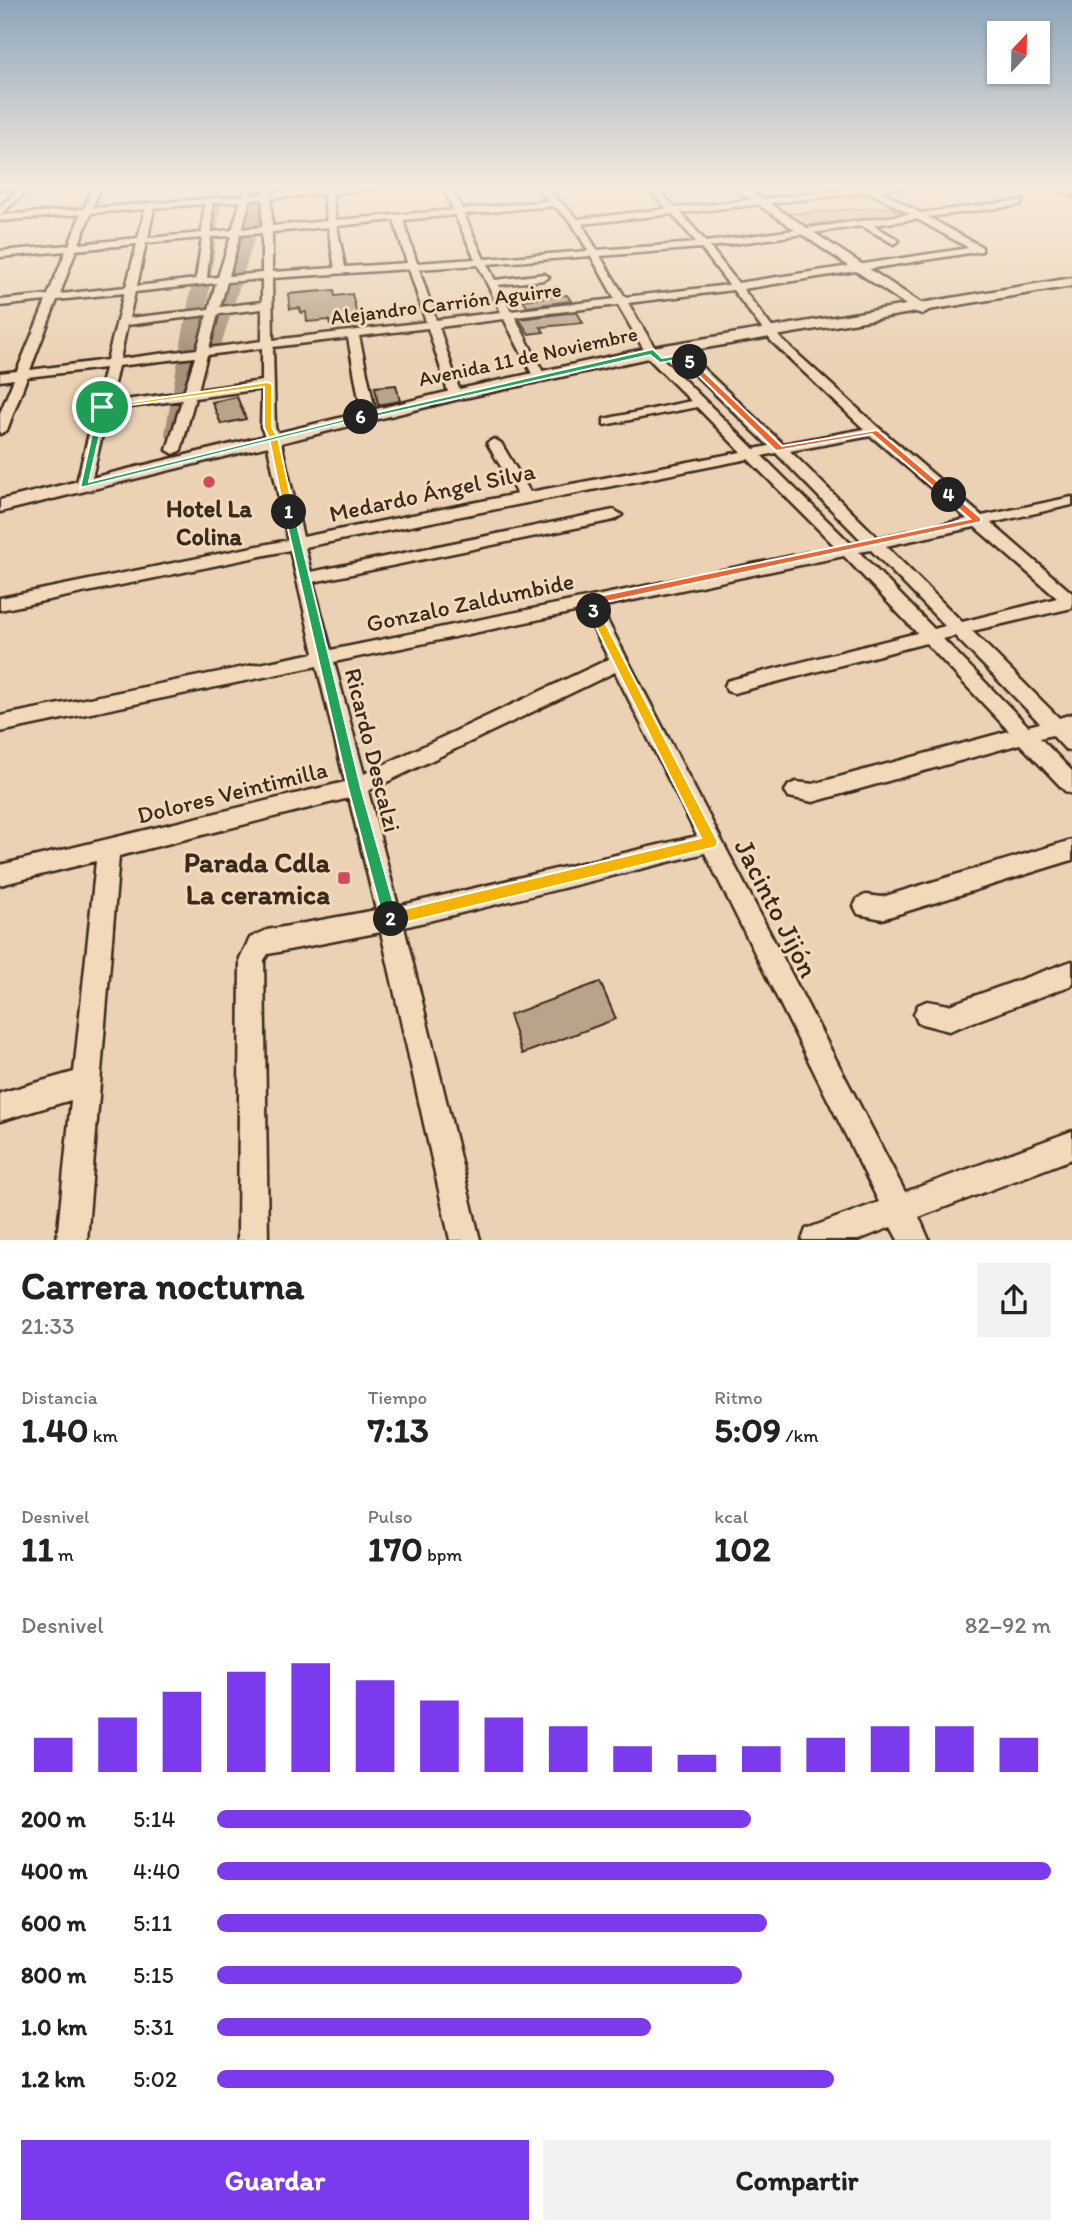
<!DOCTYPE html>
<html lang="es">
<meta charset="utf-8">
<style>
body{margin:0;font-family:Itim,sans-serif;background:#f2f2f2;color:#222;height:100vh;display:flex;flex-direction:column;font-size:26px;white-space:nowrap}
*{box-sizing:border-box;margin:0}
p{font-size:23px;color:#767676}
.icon{flex:none;width:38px;height:38px;fill:none;stroke:currentColor;stroke-width:2;stroke-linecap:round;stroke-linejoin:round}
.map{position:relative;height:1240px;overflow:hidden}
.sheet{display:flex;flex-direction:column;background:#fff;flex:1}
.sheet>*{flex:none}
.needle{width:46px;rotate:22deg}
.fabs{position:absolute;left:987px;top:21px;display:grid;gap:14px}
.fabs a{display:grid;place-items:center;width:63px;height:63px;border-radius:0px;background:#fff;box-shadow:0 2px 5px #0004;font-size:35px}
.pin{position:absolute;display:grid;place-items:center;width:60px;height:60px;color:#fff;margin:-30px;border:4px solid #fff;border-radius:50%;box-shadow:0 2px 7px #0007}
.km{position:absolute;width:35px;height:35px;margin:-18px;border-radius:50%;background:#222;color:#fff;font-size:19px;line-height:35px;text-align:center}
.round{display:grid;place-items:center;flex:none;width:74px;height:74px;border-radius:0px;background:#f2f2f2}
.head{display:flex;align-items:center;justify-content:space-between;height:119px;padding:0 21px}
h1{font-size:38px;font-weight:700;line-height:52px}
.figures{display:grid;grid-template-columns:repeat(3,1fr);gap:10px;height:119px;padding:7px 21px}
.figures div{display:grid;align-content:center}
.figures b{font-size:35px;font-weight:700}
.figures small{font-size:19px;font-weight:400}
.figures p{font-size:19px}
.chart{height:196px;padding:14px 21px}
.chart p{display:flex;justify-content:space-between}
.chart svg{width:100%;height:126px;margin-top:7px;stroke:#7c3aed;stroke-width:6}
.cta{display:flex;gap:14px;margin-top:auto;padding:14px 21px}
.cta a{flex:1;height:80px;border-radius:0px;background:#7c3aed;color:#fff;font-size:28px;font-weight:700;line-height:80px;text-align:center}
.cta a+a{background:#f2f2f2;color:#222}
ul{padding:0 21px;list-style:none;font-size:23px}
li{display:grid;grid-template-columns:112px 84px 1fr;align-items:center;height:52px}
li i{height:18px;border-radius:9px;background:#7c3aed}
.map>svg:first-child{display:block}
</style>
<div class="map">
<svg width="1072" height="1240" viewBox="0 0 1072 1240">
<rect width="100%" height="100%" fill="#ebd2b4"/>
<filter id="ink" filterUnits="userSpaceOnUse"><feTurbulence type="fractalNoise" baseFrequency=".0143" numOctaves="2"/><feDisplacementMap in="SourceGraphic" scale="14" xChannelSelector="R" yChannelSelector="G"/><feConvolveMatrix kernelMatrix="1 2 1 2 8 2 1 2 1" color-interpolation-filters="sRGB"/></filter>
<g filter="url(#ink)">
<path fill="#ceb69b" stroke="#84705c" stroke-width="2" d="M890 207 903 214 802 226 783 214Z"/>
<g fill="none" stroke-linecap="round" stroke-linejoin="round">
<path fill="#a58f78" fill-rule="evenodd" d="M209 186H223L203 336 257 186H271L220 348 216 352 209 354 201 351 189 434 186 439 177 441 168 439 165 434Z"/>
</g>
<path fill="#b9a38a" stroke="#3b2a1e" stroke-width="2" d="M334 290 335 296 352 294 359 322 330 325 329 320 307 322 306 312 301 313 300 308 290 309 288 294Z
M567 295 571 301 527 307 523 300Z
M577 312 583 323 541 327 544 332 529 334 519 319Z
M396 385 400 401 378 405 375 387Z
M237 397 246 419 221 424 212 402Z
M600 982 616 1019 522 1054 509 1015Z"/>
<g fill="none" stroke-linecap="round" stroke-linejoin="round">
<defs>
<path id="minor" d="M0 186H89L85 188 29 189 0 215V207L19 189H0Z
M93 186H101L93 208 243 196 247 186 253 188 251 195 263 194 266 186H274L272 193 397 186 332 194 336 220 453 210 443 186H451L462 209 549 201 535 186H544L578 219 667 209 645 186H654L676 208 883 186H910L881 191 920 213 1023 200 1020 205 928 217 982 247V251L743 289 780 338 879 428 982 516 1072 497V505L991 523 1072 593V608L972 631 1059 718 1072 714V751L1065 749 1052 735 1040 738 1072 771V794L1065 791 1020 744 813 802 789 797 785 791 789 785 796 782 813 784 1009 731 926 643 734 693 727 691 725 686 727 681 734 679 917 633 844 556 600 607 905 1192 1072 1131V1159L919 1217 929 1240H898L891 1227 858 1240H802L806 1229 879 1202 705 853 404 927 480 1240H450L381 932 268 954 264 960 268 1240H238L240 958 250 938 267 930 376 910 349 798 119 856 87 1240H57L71 1100 0 1121V1093L74 1072 96 861 0 885V865L345 782 317 666 0 732V716L314 653 290 550 0 610V598L288 540 266 438 261 427 262 389 195 398 181 450 174 454 167 450 182 400 108 410 90 486 83 490 76 486 105 368 27 377 7 430 0 434V413L14 379 0 381V373L17 371 46 301 0 306V300L48 295 66 251 0 257V251L69 245 81 214 0 221V215L84 209ZM870 192 910 214 706 242 681 213ZM323 194 327 221 272 226 271 198ZM263 199 262 227 242 229 250 200ZM241 201 232 230 212 232V203ZM204 204 202 233 148 238 154 208ZM554 206 572 223 588 251 484 259 464 214ZM145 209 138 238 79 244 91 213ZM672 214 697 243 597 250 582 224ZM455 215 475 259 417 263 403 220ZM917 219 969 248 738 283 710 247 862 226 894 244 899 241 897 239 873 225ZM394 220 407 263 345 267 337 226ZM328 227 335 268 272 272V232ZM262 233V273L229 276 240 235ZM231 236 218 277 207 278 211 237ZM202 238 196 279 137 286 146 243ZM137 244 126 287 60 294 76 250ZM701 248 729 285 625 297 600 256ZM591 256 615 299 511 311 498 285 544 280 549 277 544 274 495 280 487 264ZM478 265 501 312 436 320 419 269ZM409 269 426 322 273 340 272 278ZM262 279V302L220 307 227 282ZM216 283 209 309 129 318 135 292ZM733 290 772 342 864 429 783 444 688 354H680V360L769 446 754 449 659 355 628 303ZM124 293 107 360 30 370 57 300ZM618 305 650 360 691 401 604 419V425L697 407 741 452 530 492 501 443 494 439 487 443 517 494 303 537 280 438 275 427 273 347 348 338 362 415 369 419 376 415 359 336 428 328 449 395 455 399 461 395 439 327 504 319 533 376 539 380 545 376 515 317ZM262 309V341L209 348 218 314ZM207 315 197 349 120 359 127 325ZM262 348V381L198 390 207 355ZM195 357 184 392 110 402 118 366ZM871 436 967 519 878 538 790 451ZM776 453 863 542 851 544 762 456ZM748 459 836 547 331 650 313 582 614 520 622 515 614 510 311 572 305 547ZM975 527 1057 598 962 622 886 546ZM871 550 945 626 934 629 859 552ZM584 610 609 659 364 774 334 662ZM955 636 1040 723 1028 726 943 639ZM615 672 697 836 398 906 368 791Z
M1072 840V860L882 919 858 914 854 906 858 898 866 895 882 897Z
M1072 961V985L949 1031 918 1023 914 1014 918 1005 927 1001 949 1005Z"/>
<path id="tertiary" d="M731 186H743L921 303 1072 278V286L929 310 922 314 916 312 653 357 455 400 0 512V500L455 390 653 347 906 305Z"/>
<path id="primary" d="M1053 186 1072 187V197Z"/>
</defs>
<use href="#minor" stroke="#3b2a1e" stroke-width="5"/>
<use href="#tertiary" stroke="#3b2a1e" stroke-width="5"/>
<use href="#primary" stroke="#3b2a1e" stroke-width="5"/>
<use href="#minor" fill="#f2d9ba" fill-rule="evenodd"/>
<use href="#tertiary" fill="#f2d9ba" fill-rule="evenodd"/>
<use href="#primary" fill="#f2d9ba" fill-rule="evenodd"/>
</g>
</g>
<linearGradient id="sky" x2="0" y2="1"><stop stop-color="#8da5bb"/><stop offset="0.52" stop-color="#f6ebdd"/><stop offset="1" stop-color="#f6ebdd" stop-opacity="0"/></linearGradient>
<rect width="1072" height="360" fill="url(#sky)"/>
<path fill="#f5b400" stroke="#fff" stroke-width="2" d="M268 382 272 384V427L278 438 294 512 289 515 284 512 269 438 264 427V387L102 409 98 407Z"/>
<path fill="#22a559" stroke="#fff" stroke-width="2" d="M289 509 294 512 361 788 398 919 396 924 391 926 385 924 383 919 348 788 284 512Z"/>
<path fill="#f5b400" stroke="#fff" stroke-width="2" d="M594 607 599 611 716 838 718 842 716 847 391 926 385 924 383 919 385 914 391 912 701 838 588 611Z"/>
<path fill="#f0652b" stroke="#fff" stroke-width="2" d="M945 493H952L981 518V522L596 604 599 611 594 615 590 613 584 602 589 598 970 519 945 497Z"/>
<path fill="#f0652b" stroke="#fff" stroke-width="2" d="M687 361H693L782 446 877 430 954 495 945 497 872 434 776 451 687 364Z"/>
<path fill="#22a559" stroke="#fff" stroke-width="2" d="M653 349 662 358 684 354 694 362 687 364 682 359 660 363 650 355 361 420 357 417Z"/>
<path fill="#22a559" stroke="#fff" stroke-width="2" d="M102 404 106 407 89 482 361 415 366 417 80 488 98 407Z"/>
<g fill="#d1495b" stroke="#f2d9ba" stroke-width="2.5">
<circle cx="209" cy="482" r="7"/>
<rect x="337" y="871" width="14" height="14" rx="3.5"/>
</g>
<g text-anchor="middle" dominant-baseline="central" stroke-width="6" stroke-linejoin="round" paint-order="stroke">
<g font-size="21" fill="#3b2a1e" stroke="#f2d9ba">
<text transform="translate(446 303) rotate(-7)">Alejandro Carrión Aguirre</text>
<text transform="translate(528 356) rotate(-12)">Avenida 11 de Noviembre</text>
</g>
<g font-size="24" fill="#3b2a1e" stroke="#f2d9ba">
<text transform="translate(432 492) rotate(-12)">Medardo Ángel Silva</text>
<text transform="translate(470 602) rotate(-12)">Gonzalo Zaldumbide</text>
<text transform="translate(373 750) rotate(76)">Ricardo Descalzi</text>
<text transform="translate(232 792) rotate(-14)">Dolores Veintimilla</text>
</g>
<g font-size="24" font-weight="bold" fill="#3b2a1e" stroke="#f2d9ba">
<text x="209" y="508">Hotel La<tspan x="209" dy="28">Colina</tspan></text>
</g>
<g font-size="28" font-weight="bold" fill="#3b2a1e" stroke="#f2d9ba" text-anchor="end">
<text x="330" y="862">Parada Cdla<tspan x="330" dy="32">La ceramica</tspan></text>
</g>
<g font-size="28" fill="#3b2a1e" stroke="#f2d9ba">
<text transform="translate(777 908) rotate(63)">Jacinto Jijón</text>
</g>
</g>
</svg>
<div class="fabs">
<a><svg class="needle" viewBox="-14 -14 28 28"><path d="M0-13l5 13h-10z" fill="#e53935"/><path d="M0 13l5-13h-10z" fill="#767676"/></svg></a>
</div>
<div class="pin" style="left:102px;top:407px;background:#1e9e55"><svg class="icon" aria-label="arrive" viewBox="0 0 24 24"><path d="M6 21V4h12l-3 4 3 4H6"/></svg></div>
<b class="km" style="left:289px;top:512px">1</b>
<b class="km" style="left:391px;top:919px">2</b>
<b class="km" style="left:594px;top:611px">3</b>
<b class="km" style="left:949px;top:495px">4</b>
<b class="km" style="left:690px;top:362px">5</b>
<b class="km" style="left:361px;top:417px">6</b>
</div>
<section class="sheet">
<div class="head"><div><h1>Carrera nocturna</h1><p>21:33</p></div><a class="round"><svg class="icon" aria-label="share" viewBox="0 0 24 24"><path d="M12 15V3M7 8l5-5 5 5M5 13v7h14v-7"/></svg></a></div>
<div class="figures">
<div><p>Distancia</p><b>1.40<small> km</small></b></div>
<div><p>Tiempo</p><b>7:13</b></div>
<div><p>Ritmo</p><b>5:09<small> /km</small></b></div>
</div>
<div class="figures">
<div><p>Desnivel</p><b>11<small> m</small></b></div>
<div><p>Pulso</p><b>170<small> bpm</small></b></div>
<div><p>kcal</p><b>102</b></div>
</div>
<div class="chart"><p><span>Desnivel</span>82–92 m</p>
<svg viewBox="0 0 160 44" preserveAspectRatio="none"><path d="M5 44V32M15 44V25M25 44V16M35 44V9M45 44V6M55 44V12M65 44V19M75 44V25M85 44V28M95 44V35M105 44V38M115 44V35M125 44V32M135 44V28M145 44V28M155 44V32"/></svg>
</div>
<ul>
<li><b>200 m</b>5:14<i style="width:64%"></i></li>
<li><b>400 m</b>4:40<i style="width:100%"></i></li>
<li><b>600 m</b>5:11<i style="width:66%"></i></li>
<li><b>800 m</b>5:15<i style="width:63%"></i></li>
<li><b>1.0 km</b>5:31<i style="width:52%"></i></li>
<li><b>1.2 km</b>5:02<i style="width:74%"></i></li>
</ul>
<div class="cta"><a>Guardar</a><a>Compartir</a></div>
</section>
